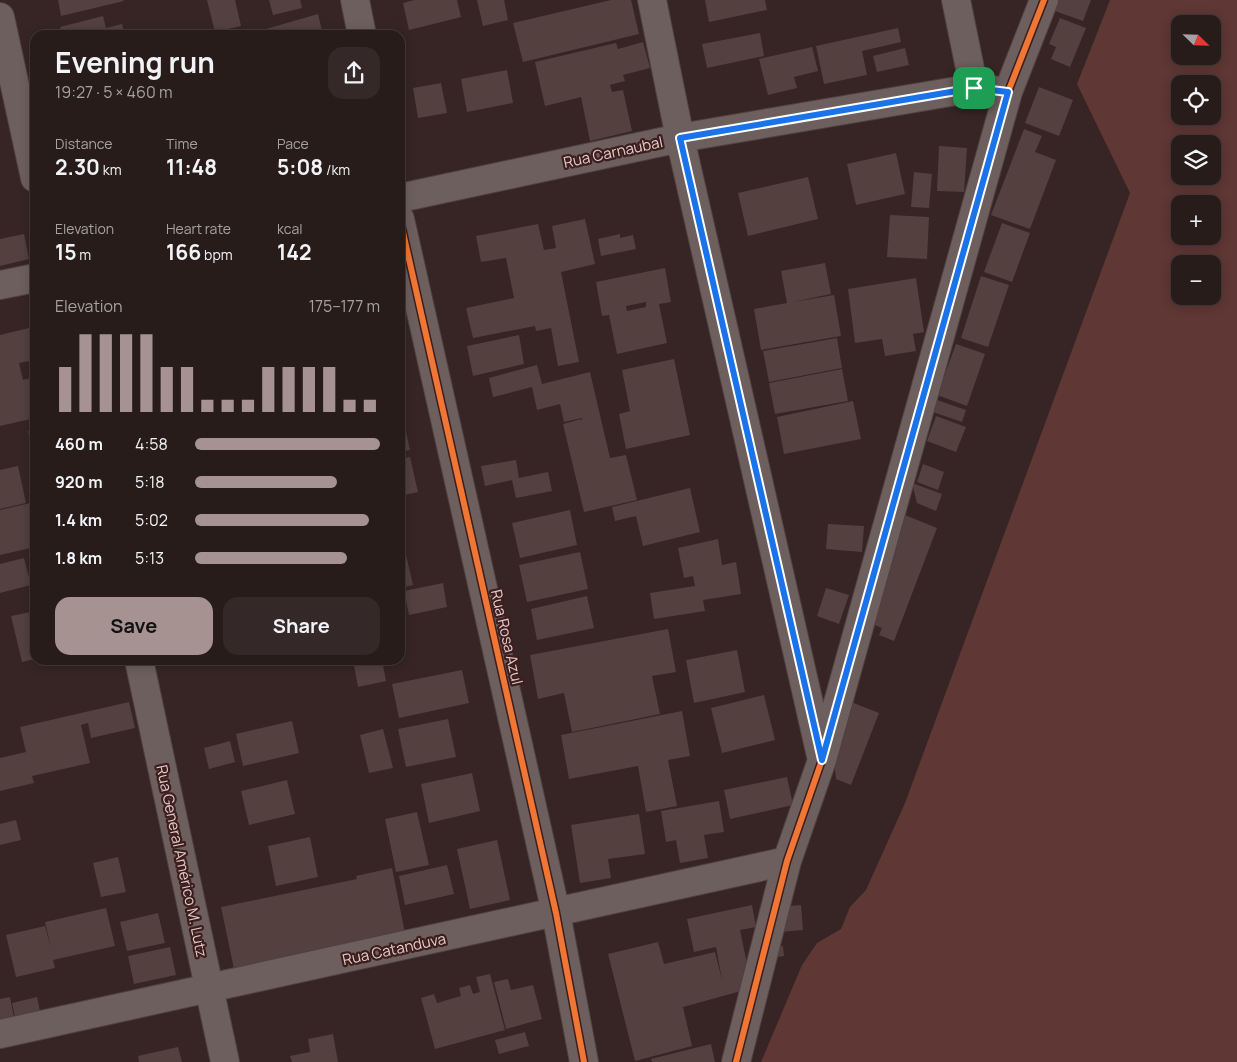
<!DOCTYPE html>
<meta charset="utf-8">
<style>
body{margin:0;font-family:Manrope,sans-serif;background:#342928;color:#f1f3f6;height:100vh;display:flex;flex-direction:column;font-size:19px;white-space:nowrap}
*{box-sizing:border-box;margin:0}
p{font-size:16px;color:#a5a1a3}
.icon{flex:none;width:28px;height:28px;fill:none;stroke:currentColor;stroke-width:2;stroke-linecap:round;stroke-linejoin:round}
.map{position:relative;flex:1;overflow:hidden}
.side{position:absolute;left:30px;top:30px;width:375px;height:635px;display:flex;flex-direction:column;background:#281c1b;border-radius:15px;box-shadow:0 2px 12px #0003,0 0 0 1px #443a3a}
.side>*{flex:none}
.needle{width:32px;rotate:113deg}
.fabs{position:absolute;left:1171px;top:15px;display:grid;gap:10px}
.fabs a{display:grid;place-items:center;width:50px;height:50px;border-radius:10px;background:#281c1b;box-shadow:0 2px 12px #0003,0 0 0 1px #443a3a;font-size:25px}
.pin{position:absolute;display:grid;place-items:center;width:42px;height:42px;color:#fff;margin:-21px;border-radius:10px;box-shadow:0 2px 8px #0006}
.round{display:grid;place-items:center;flex:none;width:52px;height:52px;border-radius:15px;background:#342928}
.head{display:flex;align-items:center;justify-content:space-between;height:85px;padding:0 25px}
h1{font-size:28px;font-weight:700;line-height:38px}
.figures{display:grid;grid-template-columns:repeat(3,1fr);gap:8px;height:85px;padding:5px 25px}
.figures div{display:grid;align-content:center}
.figures b{font-size:21px;font-weight:700}
.figures small{font-size:14px;font-weight:400}
.figures p{font-size:14px}
.chart{height:140px;padding:10px 25px}
.chart p{display:flex;justify-content:space-between}
.chart svg{width:100%;height:90px;margin-top:5px;stroke:#a69291;stroke-width:6}
.cta{display:flex;gap:10px;margin-top:auto;padding:10px 25px}
.cta a{flex:1;height:58px;border-radius:15px;background:#a69291;color:#111;font-size:20px;font-weight:700;line-height:58px;text-align:center}
.cta a+a{background:#342928;color:#f1f3f6}
ul{padding:0 25px;list-style:none;font-size:16px}
li{display:grid;grid-template-columns:80px 60px 1fr;align-items:center;height:38px}
li i{height:12px;border-radius:6px;background:#a69291}
.map>svg:first-child{display:block}
</style>
<div class="map">
<svg width="1237" height="1062" viewBox="0 0 1237 1062">
<rect width="100%" height="100%" fill="#362524"/>
<path fill="#5f3735" fill-rule="evenodd" d="M1110 0H1237V1062H761L802 965 817 943 841 929 850 907 866 890 905 803 1130 193 1077 84ZM1180 24H1212V56H1180ZM1180 84H1212V116H1180ZM1180 144H1212V176H1180ZM1180 204H1212V236H1180ZM1180 264H1212V296H1180Z"/>
<path fill="#53403f" fill-rule="evenodd" d="M58 0H123L124 1 61 16Z
M207 0H235L241 26 215 32Z
M269 0H300L302 8 273 15Z
M414 0H457L461 17 409 30 403 3Z
M477 0H504L508 20 483 26Z
M611 0H631L639 34 523 62 513 23Z
M705 0H765L767 10 709 22Z
M1059 0H1091L1083 21 1055 11Z
M318 14 323 35H267L266 29Z
M103 16 106 28 122 24 125 35H62L60 27Z
M1060 18 1086 28 1070 67 1051 59 1056 47 1049 44Z
M898 28 901 42 862 51 867 75 824 84 816 46Z
M760 33 764 56 707 68 702 44Z
M643 42 650 68 623 75 625 81 610 85 612 92 623 90 632 131 590 141 581 97 545 106 535 62 616 43 618 49Z
M812 47 818 71 794 77 797 88 768 95 759 59Z
M905 48 909 65 877 72 873 56Z
M507 70 513 103 467 112 461 79Z
M441 83 447 113 418 118 413 88Z
M1039 87 1073 100 1059 136 1025 123Z
M1024 129 1042 136 1035 152 1056 160 1030 229 991 215Z
M939 146 967 148 964 192 937 191Z
M896 153 905 194 856 205 847 164Z
M914 172 932 174 929 208 911 207Z
M808 177 818 219 748 236 738 193Z
M890 215 929 217 927 259 887 257Z
M585 219 595 264 561 272 579 362 558 366 551 328 536 331 535 326 473 338 466 308 514 298 506 258 481 262 476 236 538 224 544 250 556 248 552 226Z
M1002 223 1030 233 1012 282 984 272Z
M24 234 29 259 0 266V239Z
M620 234V238L633 235 636 249 601 256 598 239Z
M825 263 831 294 793 302 834 295 841 336 761 350 754 309 787 303 781 271Z
M665 268 671 302 659 304 667 343 617 354 609 315 602 316 596 282ZM646 302V307L627 311 626 306Z
M981 276 1009 285 988 347 961 338Z
M916 278 924 332 913 334 916 351 885 356 882 339 855 343 848 289Z
M33 327 35 360 19 363 23 380 35 377V418L0 426V335Z
M519 335 524 364 473 376 467 346Z
M837 338 842 368 769 382 763 351Z
M956 344 985 354 967 406 937 395Z
M674 359 690 435 626 449 619 414 630 411 622 370Z
M537 365 542 384 590 372 610 458 626 455 637 500 584 512 563 424 581 419 582 421V418L564 422 560 404 537 410 532 387 493 397 489 378Z
M842 369 848 401 775 414 769 383Z
M937 400 966 410 962 422 933 412Z
M853 401 861 439 784 454 777 417Z
M401 409 410 450 400 452V410Z
M936 416 966 427 956 452 927 441Z
M35 430V459H34L28 431Z
M410 457 418 492 400 496V459Z
M516 460 519 478 548 472 552 491 516 498 512 480 485 486 481 466Z
M923 464 944 472 938 490 917 482Z
M18 466 26 503 0 509V470Z
M912 483 942 494 936 511 917 503Z
M690 488 700 532 643 546 636 516 615 521 612 507Z
M35 502V547L0 555V510Z
M570 510 577 545 520 558 512 523Z
M905 515 937 528 894 641 879 635 882 628 865 621Z
M828 524 864 526 862 552 826 549Z
M718 539 722 565 736 562 741 594 703 600 705 611 654 619 650 593 695 586 693 576 684 578 678 548Z
M404 546 413 585 400 588V547Z
M580 552 588 589 527 602 519 565Z
M24 558 31 585 0 593V564Z
M443 583 447 607 409 615 404 591Z
M826 588 849 595 839 624 817 616Z
M587 596 594 628 537 640 531 609Z
M35 611V659L22 662 11 616Z
M668 629 676 672 652 676 660 714 572 732 564 693 538 699 530 655Z
M737 650 745 692 694 703 686 660Z
M353 660H382L386 681 358 687Z
M462 670 469 703 399 718 392 684Z
M764 695 775 740 722 753 711 708Z
M846 700 879 713 851 785 836 779 831 736Z
M129 702 135 728 91 738 88 723 81 725 90 763 32 776 34 783 0 791V758L26 752 20 727Z
M682 711 690 756 668 760 677 806 646 812 638 766 569 779 561 735Z
M448 719 456 757 406 767 398 729Z
M292 721 299 753 243 766 236 734Z
M383 729 393 768 369 773 360 735Z
M230 741 235 762 209 769 204 748Z
M472 773 480 811 429 823 421 784Z
M787 777 793 805 730 819 724 790Z
M287 780 295 814 249 825 241 791Z
M719 801 724 832 704 835 708 858 680 863 676 840 666 842 661 811Z
M417 812 429 865 396 872 385 819Z
M639 814 645 854 608 859 611 878 580 883 571 825Z
M16 820 21 840 0 845V824Z
M310 837 318 877 276 886 268 846Z
M497 840 510 900 470 909 457 849Z
M118 857 126 892 101 897 93 863Z
M447 865 454 894 405 905 399 876Z
M392 868 405 933 234 969 221 907 357 879 356 876Z
M752 905 756 927 740 930 752 988 683 1007 692 1046 635 1061 608 954 658 942 664 964 715 952 722 980 716 947 694 952 687 919Z
M801 905 803 930 779 932 777 907Z
M106 908 115 946 53 960 55 968 16 977 6 935 45 926 51 948 45 922Z
M158 913 165 943 127 951 120 922Z
M783 946 784 956 772 958 770 948Z
M170 947 176 975 134 984 128 956Z
M490 974 505 1030 435 1049 421 998 434 994 437 1003 461 996 459 988 470 985 473 994 480 992 476 977Z
M508 979 511 990 533 985 542 1019 506 1029 494 982Z
M10 997 15 1023 0 1027V999Z
M37 997 42 1020 17 1026 12 1003Z
M525 1032 529 1046 499 1054 495 1040Z
M333 1034 338 1062H292L290 1056 310 1052 308 1039Z
M711 1044 715 1062H652L651 1059Z
M178 1047 182 1062H139L138 1056Z"/>
<g fill="none" stroke-linecap="round" stroke-linejoin="round">
<defs>
<path id="minor" d="M355 0 362 35
M652 0 680 138 821 756
M956 0 974 88 993 90
M0 17 35 178
M400 198 680 138 974 88
M400 219 556 913 584 1062
M0 285 35 278
M139 660 225 1062
M0 1034 787 861
M736 1062 787 861 822 760 1008 92 1044 0"/>
</defs>
<use href="#minor" stroke="#504040" stroke-width="30"/>
<use href="#minor" stroke="#6d5f5e" stroke-width="28"/>
<defs>
<path id="cycleway" d="M400 219 556 913 584 1062
M736 1062 787 861 822 760 1008 92 1044 0"/>
</defs>
<use href="#cycleway" stroke="#3d1e1d" stroke-width="9"/>
<use href="#cycleway" stroke="#f07635" stroke-width="6"/>
</g>
<g fill="none" stroke-linecap="round" stroke-linejoin="round">
<defs>
<path id="route" d="M974 88 1008 92 822 760 680 138Z"/>
</defs>
<use href="#route" stroke="#fff" stroke-width="10"/>
<use href="#route" stroke="#1a73e8" stroke-width="6"/>
</g>
<g text-anchor="middle" dominant-baseline="central" stroke-width="4.5" stroke-linejoin="round" paint-order="stroke">
<g font-size="15" fill="#e2cccb" stroke="#3d1e1d">
<text transform="translate(613 152) rotate(-12)">Rua Carnaubal</text>
<text transform="translate(507 637) rotate(77)">Rua Rosa Azul</text>
<text transform="translate(182 861) rotate(78)">Rua General Américo M. Lutz</text>
<text transform="translate(394 949) rotate(-12)">Rua Catanduva</text>
</g>
</g>
</svg>
<div class="fabs">
<a><svg class="needle" viewBox="-14 -14 28 28"><path d="M0-13l5 13h-10z" fill="#e53935"/><path d="M0 13l5-13h-10z" fill="#a5a1a3"/></svg></a>
<a><svg class="icon" aria-label="locate" viewBox="0 0 24 24"><circle cx="12" cy="12" r="6"/><path d="M12 2v4M12 18v4M2 12h4M18 12h4"/></svg></a>
<a><svg class="icon" aria-label="layers" viewBox="0 0 24 24"><path d="M12 4l9 5-9 5-9-5zM3 14l9 5 9-5"/></svg></a>
<a>+</a>
<a>−</a>
</div>
<div class="pin" style="left:974px;top:88px;background:#1e9e55"><svg class="icon" aria-label="arrive" viewBox="0 0 24 24"><path d="M6 21V4h12l-3 4 3 4H6"/></svg></div>
<section class="side">
<div class="head"><div><h1>Evening run</h1><p>19:27 · 5 × 460 m</p></div><a class="round"><svg class="icon" aria-label="share" viewBox="0 0 24 24"><path d="M12 15V3M7 8l5-5 5 5M5 13v7h14v-7"/></svg></a></div>
<div class="figures">
<div><p>Distance</p><b>2.30<small> km</small></b></div>
<div><p>Time</p><b>11:48</b></div>
<div><p>Pace</p><b>5:08<small> /km</small></b></div>
</div>
<div class="figures">
<div><p>Elevation</p><b>15<small> m</small></b></div>
<div><p>Heart rate</p><b>166<small> bpm</small></b></div>
<div><p>kcal</p><b>142</b></div>
</div>
<div class="chart"><p><span>Elevation</span>175–177 m</p>
<svg viewBox="0 0 160 44" preserveAspectRatio="none"><path d="M5 44V22M15 44V6M25 44V6M35 44V6M45 44V6M55 44V22M65 44V22M75 44V38M85 44V38M95 44V38M105 44V22M115 44V22M125 44V22M135 44V22M145 44V38M155 44V38"/></svg>
</div>
<ul>
<li><b>460 m</b>4:58<i style="width:100%"></i></li>
<li><b>920 m</b>5:18<i style="width:77%"></i></li>
<li><b>1.4 km</b>5:02<i style="width:94%"></i></li>
<li><b>1.8 km</b>5:13<i style="width:82%"></i></li>
</ul>
<div class="cta"><a>Save</a><a>Share</a></div>
</section>
</div>
